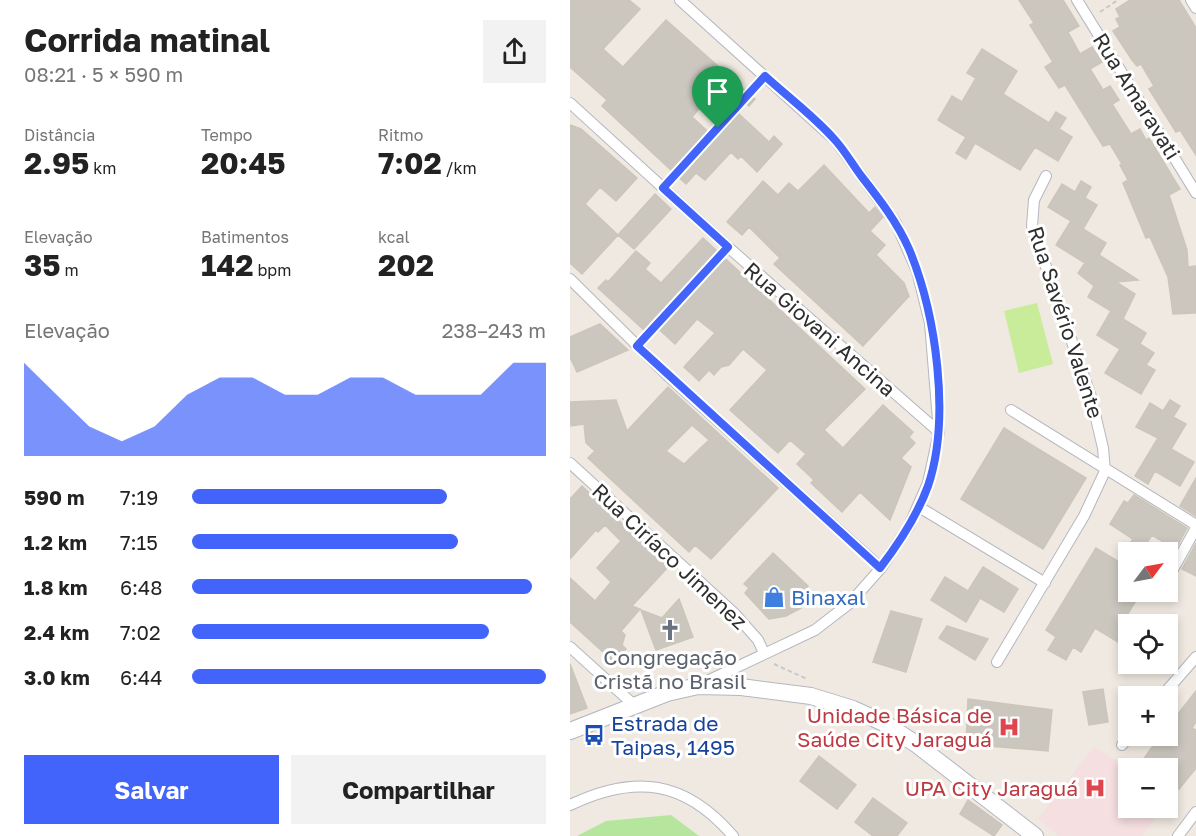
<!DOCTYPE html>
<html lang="pt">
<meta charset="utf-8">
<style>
body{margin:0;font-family:"Golos Text",sans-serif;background:#f2f2f2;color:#222;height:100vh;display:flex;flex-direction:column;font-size:22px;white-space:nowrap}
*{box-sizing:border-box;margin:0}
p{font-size:20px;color:#767676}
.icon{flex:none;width:33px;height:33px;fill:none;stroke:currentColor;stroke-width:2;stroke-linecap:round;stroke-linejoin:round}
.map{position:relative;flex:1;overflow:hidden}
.details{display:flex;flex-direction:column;background:#fff;width:570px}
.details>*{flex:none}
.needle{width:39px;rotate:58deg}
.tools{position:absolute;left:548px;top:542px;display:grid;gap:12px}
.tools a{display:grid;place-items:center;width:60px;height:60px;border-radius:0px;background:#fff;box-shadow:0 3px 9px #0003;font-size:30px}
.pin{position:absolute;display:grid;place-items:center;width:51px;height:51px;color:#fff;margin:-62px -26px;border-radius:50% 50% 50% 0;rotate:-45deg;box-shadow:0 0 6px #0007}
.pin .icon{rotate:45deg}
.round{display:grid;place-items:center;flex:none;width:63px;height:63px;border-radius:0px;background:#f2f2f2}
.head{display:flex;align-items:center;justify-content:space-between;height:102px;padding:0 24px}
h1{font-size:33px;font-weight:700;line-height:45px}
.stats{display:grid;grid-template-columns:repeat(3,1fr);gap:9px;height:102px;padding:6px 24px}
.stats div{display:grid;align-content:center}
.stats b{font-size:30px;font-weight:700}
.stats small{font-size:16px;font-weight:400}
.stats p{font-size:16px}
.chart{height:168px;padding:12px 24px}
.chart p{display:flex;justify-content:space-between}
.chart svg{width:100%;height:108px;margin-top:6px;fill:#4264fb;opacity:.7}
.primary-button{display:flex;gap:12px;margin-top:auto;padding:12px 24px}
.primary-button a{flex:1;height:69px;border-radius:0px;background:#4264fb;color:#fff;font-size:24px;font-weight:700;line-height:69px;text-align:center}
.primary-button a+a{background:#f2f2f2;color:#222}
ul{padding:0 24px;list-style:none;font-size:20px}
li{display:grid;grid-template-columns:96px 72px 1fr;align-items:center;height:45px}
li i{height:15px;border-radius:8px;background:#4264fb}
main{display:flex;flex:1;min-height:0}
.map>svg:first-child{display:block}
</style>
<main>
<section class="details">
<div class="head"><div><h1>Corrida matinal</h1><p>08:21 · 5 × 590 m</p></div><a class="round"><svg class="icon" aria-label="share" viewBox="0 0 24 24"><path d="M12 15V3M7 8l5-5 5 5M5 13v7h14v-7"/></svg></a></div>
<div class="stats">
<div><p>Distância</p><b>2.95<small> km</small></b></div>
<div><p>Tempo</p><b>20:45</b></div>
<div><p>Ritmo</p><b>7:02<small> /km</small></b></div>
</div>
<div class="stats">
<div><p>Elevação</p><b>35<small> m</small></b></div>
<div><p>Batimentos</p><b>142<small> bpm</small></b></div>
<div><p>kcal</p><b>202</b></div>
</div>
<div class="chart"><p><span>Elevação</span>238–243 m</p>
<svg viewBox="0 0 160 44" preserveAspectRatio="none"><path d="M0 44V6L10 19L20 32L30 38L40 32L50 19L60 12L70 12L80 19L90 19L100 12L110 12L120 19L130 19L140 19L150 6L160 6V44z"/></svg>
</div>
<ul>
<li><b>590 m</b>7:19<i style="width:72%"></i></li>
<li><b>1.2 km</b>7:15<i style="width:75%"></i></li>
<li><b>1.8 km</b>6:48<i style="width:96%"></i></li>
<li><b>2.4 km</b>7:02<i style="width:84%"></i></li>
<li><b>3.0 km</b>6:44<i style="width:100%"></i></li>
</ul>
<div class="primary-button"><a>Salvar</a><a>Compartilhar</a></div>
</section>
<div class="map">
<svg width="626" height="836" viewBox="0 0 626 836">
<rect width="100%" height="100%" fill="#efe9e1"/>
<path fill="#f5dfe0" d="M524 747 558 768V807H594L572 836H489L468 819Z"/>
<path fill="#b6e59e" d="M101 815 129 836H7L36 821Z"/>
<path fill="#c9ec9a" d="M467 303 483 364 449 373 434 311Z"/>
<path fill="#cbc7bf" stroke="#cbc5ba" stroke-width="1.5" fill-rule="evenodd" d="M0 0H59L70 9 33 49 53 67 96 20 185 99 179 106 152 84 147 87 122 117 146 139 169 114 199 142 204 136 212 144 187 172 171 156 168 159 161 152 135 180 126 173 116 184 32 106 37 100 0 67Z
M449 0H493L509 26 498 32 510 54 522 47 532 62 520 69 533 90 540 86 549 100 542 104 561 134 570 129 576 140 579 138 610 189 599 195 617 250 618 267 626 266V313L603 314 598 277 580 237 576 238 553 183 558 180 550 165 552 164 540 144 533 146 495 85 489 88 475 67 483 62 460 25 464 23Z
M560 0H609L626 28V155L610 130 606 132 579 89 584 86 571 64 567 66 562 60 543 31 550 27 546 19 550 17 546 9Z
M412 49 447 71 433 94 479 123 486 112 496 118 489 129 502 137 488 161 465 147 450 170 405 143 396 159 386 153 396 137 368 120 382 96 392 102 406 78 397 73Z
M0 125 11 129 67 178 46 201 30 187 15 204 48 235 12 274 0 263Z
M254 165 299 213 305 207 313 217 300 231 315 245 306 255 334 283 339 296 293 346 204 264 210 258 179 227 172 235 157 222 193 181 208 195 219 183 228 191Z
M511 181 521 187 515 198 527 205 513 229 536 243 529 255 568 280 546 282 565 294 553 319 576 333 570 344 584 353 576 365 585 370 571 394 535 373 550 349 527 335 541 311 518 297 524 286 508 273 515 263 486 245 501 221 478 207 492 184 505 192Z
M85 194 101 209 64 249 48 235Z
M133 238 295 389 254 430 273 448 313 405 343 432 339 437 345 443 331 458 341 467 320 520 290 492 272 512 241 483 244 480 227 464 236 454 220 440 208 453 160 410 197 370 173 349 159 365 151 367 144 375 139 370 129 381 114 367 145 333 127 319 105 344 82 323 75 331 28 288 36 280 38 282 66 251 80 263 75 269 91 283Z
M30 324 58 350 7 372 0 357V337Z
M98 387 208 488 141 559 125 545 119 552 18 458 25 451 16 443 14 424 1 426 0 402 46 400 57 431ZM122 425 139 440 114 464 96 451Z
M600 400 610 406 603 417 616 424 601 449 624 462 610 486 585 471 578 484 565 476 588 438 566 427 580 403 593 411Z
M434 428 516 478 473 549 391 499Z
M626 478V516L610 506Z
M12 486 98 567 62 606 70 609 51 631 55 635 52 645 56 649 44 662 0 622V578L25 601 41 582 27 568 51 541 35 525 28 532 26 530 0 559V499Z
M564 495 617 528 599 562 597 544 582 535 571 552H558V575L553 583 558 587V591L570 594 557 615 563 619 548 642 525 628 511 652 503 647 496 660 478 650 486 637 476 630 526 548 549 562 563 539 540 524 554 501 558 503Z
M626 543V576L612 569Z
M203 553 238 586 224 602 231 608 216 616 199 619 175 593 179 588 174 584Z
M413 567 448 589 434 612 410 598 396 622 361 600 375 577 398 591Z
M109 599 123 637 86 650 71 610 92 618Z
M321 611 352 619 336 672 303 662Z
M377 626 418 639 405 660 369 638Z
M0 664 17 708 0 714Z
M533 689 538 722 519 725 513 692Z
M626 691V722L622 728 626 730V768L609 789 597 780V768H581L572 761 591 735H597V728Z
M398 699 482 710 478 751 396 744Z
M249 756 286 785 267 809 230 781Z
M303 798 337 823 327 836H303L285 822Z
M398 800 432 825 424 836 390 814Z"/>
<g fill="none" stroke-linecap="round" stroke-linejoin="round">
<defs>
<path id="street" d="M110 0 265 140 326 223 347 271 360 323 369 432 358 483 339 526 311 568 280 603 245 630 131 684
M507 0 626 193
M621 0 626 8
M0 103 158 247 369 432
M0 279 97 375 311 568
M441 410 623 523 626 528 597 580
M0 463 165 614 188 640 194 653
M349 507 475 583
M0 647 64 705
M427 662 514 516 535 471 533 448 521 397 462 226 464 200 476 176
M592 696 626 657
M552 745 560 735
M0 805C65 774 115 780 163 836
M608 836 626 812"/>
<path id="secondary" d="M0 731 97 693 128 686 171 687 241 696 283 709 314 723 346 744 465 836"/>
</defs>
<use href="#street" stroke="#b4b7c1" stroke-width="12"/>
<use href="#secondary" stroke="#b4b7c1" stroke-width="18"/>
<path stroke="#c9c9c9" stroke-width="2" stroke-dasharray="4.5 3" stroke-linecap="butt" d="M530 12 548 0
M102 178 187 85
M77 336 150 256
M204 664 237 679"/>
<use href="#street" stroke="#fff" stroke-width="10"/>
<use href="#secondary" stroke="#fff" stroke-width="16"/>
</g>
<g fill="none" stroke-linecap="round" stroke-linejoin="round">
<defs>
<path id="route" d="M195 76C218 97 245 117 265 140 275 151 283 165 292 177 310 200 327 222 339 249 366 314 381 418 358 486 347 516 330 542 310 568L67 346 158 247 93 188Z"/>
</defs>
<use href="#route" stroke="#fff" stroke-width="12"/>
<use href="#route" stroke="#4264fb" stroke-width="8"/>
</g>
<defs>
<symbol id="shop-bare" viewBox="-9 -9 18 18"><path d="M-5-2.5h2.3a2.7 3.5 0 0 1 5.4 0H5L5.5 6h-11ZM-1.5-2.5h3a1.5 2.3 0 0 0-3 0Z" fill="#3f7fe0" stroke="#fff" stroke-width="2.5" paint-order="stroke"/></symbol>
<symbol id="church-bare" viewBox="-9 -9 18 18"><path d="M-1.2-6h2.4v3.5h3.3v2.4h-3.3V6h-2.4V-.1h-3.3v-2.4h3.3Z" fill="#6b7280" stroke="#fff" stroke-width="2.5" paint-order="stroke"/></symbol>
<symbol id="hospital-bare" viewBox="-9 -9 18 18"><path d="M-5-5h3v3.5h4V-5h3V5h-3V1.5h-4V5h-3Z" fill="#e0444e" stroke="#fff" stroke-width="2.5" paint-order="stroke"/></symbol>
<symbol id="bus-bare" viewBox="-9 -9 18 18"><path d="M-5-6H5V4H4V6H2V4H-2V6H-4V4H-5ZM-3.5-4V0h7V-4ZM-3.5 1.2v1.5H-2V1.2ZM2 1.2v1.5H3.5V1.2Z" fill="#1a4fb4" stroke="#fff" stroke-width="2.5" paint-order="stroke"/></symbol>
</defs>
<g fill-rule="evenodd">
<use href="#shop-bare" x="189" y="582" width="30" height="30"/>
<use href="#church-bare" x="85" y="615" width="30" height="30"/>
<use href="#hospital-bare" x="424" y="712" width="30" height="30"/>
<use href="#bus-bare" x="9" y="720" width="30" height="30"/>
<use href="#hospital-bare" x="510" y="773" width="30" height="30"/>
</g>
<g text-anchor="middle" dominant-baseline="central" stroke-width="6" stroke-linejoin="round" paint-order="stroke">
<g font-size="21" fill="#2e2e2e" stroke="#fff">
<text transform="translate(567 96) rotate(58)">Rua Amaravati</text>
<text transform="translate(496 322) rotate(72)">Rua Savério Valente</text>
<text transform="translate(250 329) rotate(41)">Rua Giovani Ancina</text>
<text transform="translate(100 556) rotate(43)">Rua Ciríaco Jimenez</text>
</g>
<g font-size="21" fill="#366cbe" stroke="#fff" text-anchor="start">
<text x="221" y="597">Binaxal</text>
</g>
<g font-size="21" fill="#5b616d" stroke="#fff">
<text x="100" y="657">Congregação<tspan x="100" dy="24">Cristã no Brasil</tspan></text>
</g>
<g font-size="21" fill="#be3a42" stroke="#fff" text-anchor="end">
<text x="422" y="715">Unidade Básica de<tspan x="422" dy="24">Saúde City Jaraguá</tspan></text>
<text x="508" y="788">UPA City Jaraguá</text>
</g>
<g font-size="21" fill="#164399" stroke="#fff" text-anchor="start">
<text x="41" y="723">Estrada de<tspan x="41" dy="24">Taipas, 1495</tspan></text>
</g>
</g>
</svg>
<div class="tools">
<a><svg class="needle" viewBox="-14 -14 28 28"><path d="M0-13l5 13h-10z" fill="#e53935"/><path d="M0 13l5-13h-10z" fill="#767676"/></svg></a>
<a><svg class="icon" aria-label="locate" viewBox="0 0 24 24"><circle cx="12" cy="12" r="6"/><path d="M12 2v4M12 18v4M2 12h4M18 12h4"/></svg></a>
<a>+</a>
<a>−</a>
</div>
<div class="pin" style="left:148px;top:128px;background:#1e9e55"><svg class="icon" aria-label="arrive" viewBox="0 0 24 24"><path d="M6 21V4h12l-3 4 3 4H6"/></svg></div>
</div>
</main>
